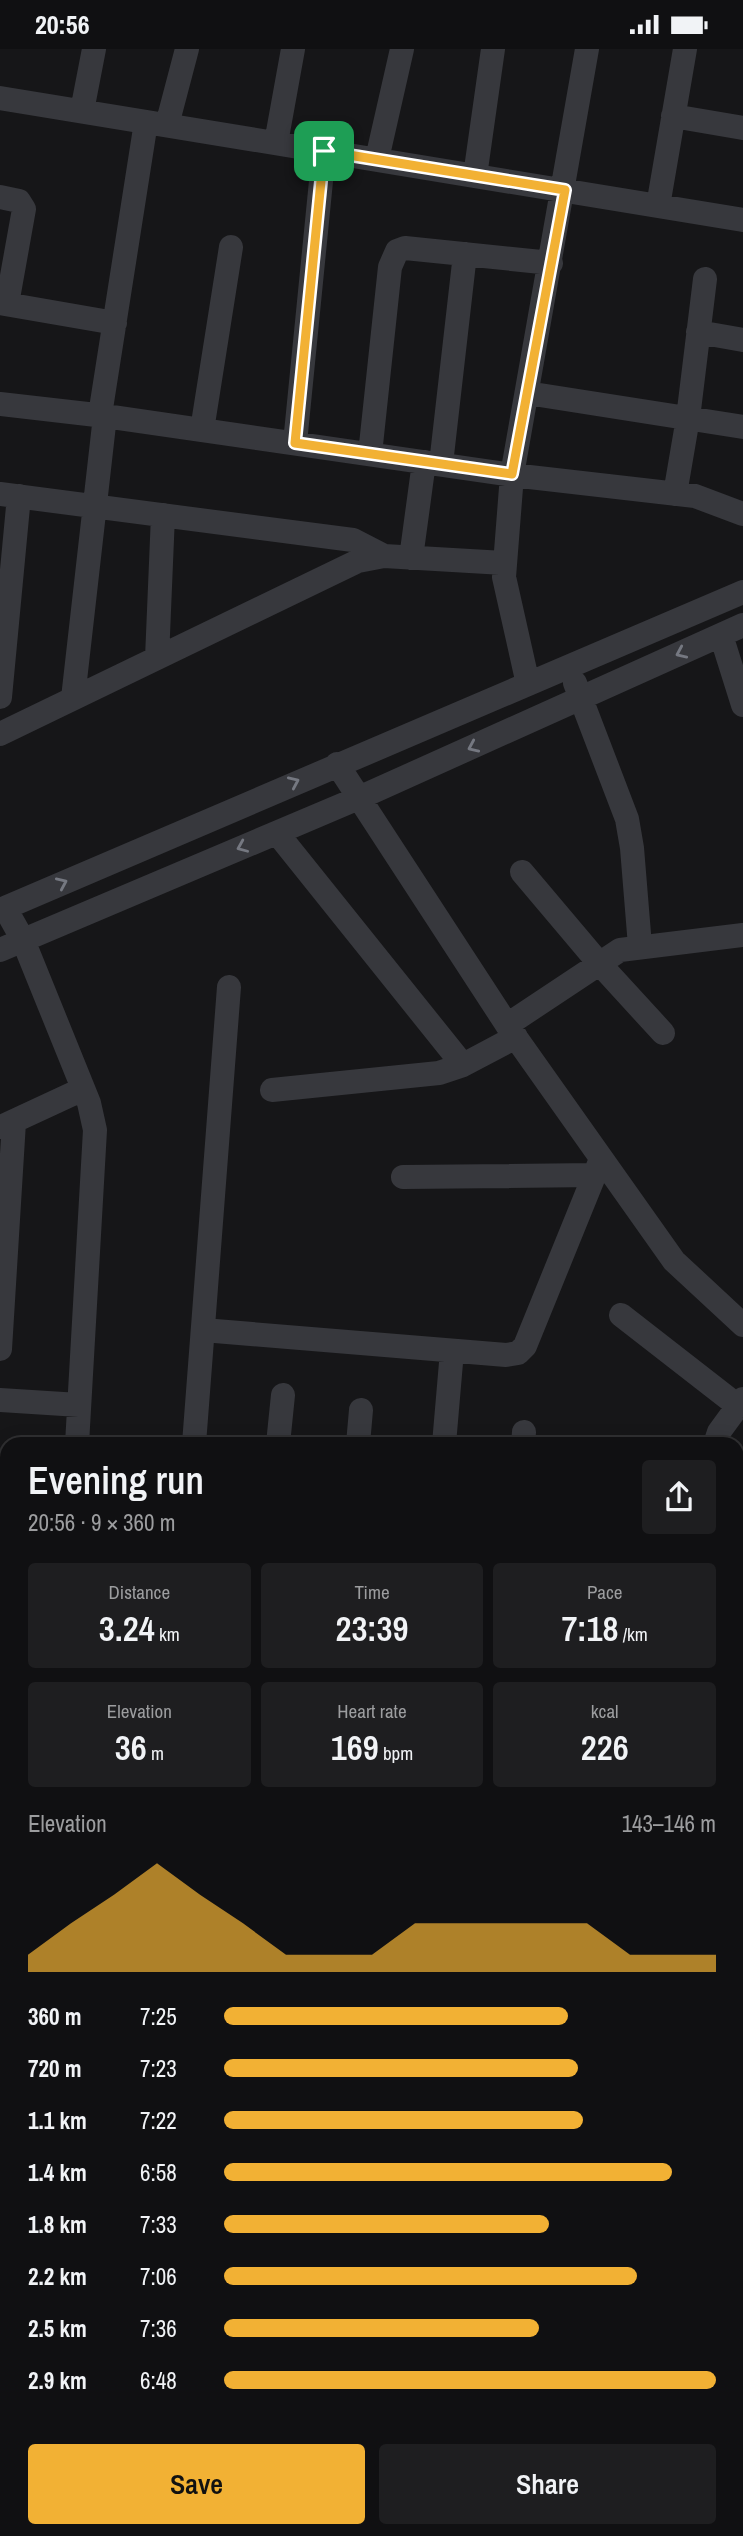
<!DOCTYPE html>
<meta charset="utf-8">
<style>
body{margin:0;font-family:"Archivo Narrow",sans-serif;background:#1e1e20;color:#f1f3f6;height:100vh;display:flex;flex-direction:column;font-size:26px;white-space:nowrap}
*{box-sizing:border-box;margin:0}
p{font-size:23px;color:#9c9d9f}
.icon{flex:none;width:38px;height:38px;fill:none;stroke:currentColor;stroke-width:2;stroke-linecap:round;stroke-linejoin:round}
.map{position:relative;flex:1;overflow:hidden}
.panel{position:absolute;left:0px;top:1388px;width:744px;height:1101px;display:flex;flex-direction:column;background:#101012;border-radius:21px 21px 0 0;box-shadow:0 4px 18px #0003,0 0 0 2px #303032}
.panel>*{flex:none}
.pin{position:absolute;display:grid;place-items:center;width:60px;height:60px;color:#fff;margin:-30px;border-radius:14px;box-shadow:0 4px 10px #0006}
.round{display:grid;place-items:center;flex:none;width:74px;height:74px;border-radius:7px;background:#1e1e20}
.headline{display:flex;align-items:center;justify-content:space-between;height:119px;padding:0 28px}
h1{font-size:38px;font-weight:600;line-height:52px}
.figures{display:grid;grid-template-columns:repeat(3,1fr);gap:10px;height:119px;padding:7px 28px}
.figures div{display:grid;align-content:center;border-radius:7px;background:#1e1e20;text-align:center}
.figures b{font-size:35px;font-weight:600}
.figures small{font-size:19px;font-weight:400}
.figures p{font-size:19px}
.chart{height:196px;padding:14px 28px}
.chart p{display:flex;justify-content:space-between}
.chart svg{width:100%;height:126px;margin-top:7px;fill:#f2b134;opacity:.7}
.button{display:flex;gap:14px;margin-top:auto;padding:14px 28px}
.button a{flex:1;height:80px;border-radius:7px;background:#f2b134;color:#111;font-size:28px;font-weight:600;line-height:80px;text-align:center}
.button a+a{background:#1e1e20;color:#f1f3f6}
ul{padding:0 28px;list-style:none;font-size:23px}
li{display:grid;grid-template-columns:112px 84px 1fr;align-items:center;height:52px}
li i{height:18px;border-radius:9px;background:#f2b134}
.status{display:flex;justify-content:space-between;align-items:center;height:49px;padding:0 35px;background:#101012;direction:ltr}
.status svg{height:19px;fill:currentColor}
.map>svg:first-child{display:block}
</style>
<div class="status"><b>20:56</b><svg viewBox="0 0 49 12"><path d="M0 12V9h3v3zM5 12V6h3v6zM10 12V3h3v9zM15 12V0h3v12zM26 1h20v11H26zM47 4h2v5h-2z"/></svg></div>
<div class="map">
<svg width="743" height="2487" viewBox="0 0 743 2487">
<rect width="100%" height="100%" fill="#161618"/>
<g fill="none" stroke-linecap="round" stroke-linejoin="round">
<path stroke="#37383d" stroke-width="24" d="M0 49 743 171
M82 62 94 0
M673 67 743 79
M167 76 187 0
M276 94 293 0
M377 110 402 0
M475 127 493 0
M0 148 19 152 24 160 7 255
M658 157 685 0
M0 254 115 274
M698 283 743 291
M527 344 743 378
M0 355 105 367 512 426 587 0
M100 366 146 73
M202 381 231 198
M295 394 324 102
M370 405 390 218 397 202 405 199 551 214
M441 415 465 205
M0 445 353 491 384 507
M675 445 688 369 705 230
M411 509 424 413
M721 586 743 656
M157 609 163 466
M575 634 627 770 632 799 640 897
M528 635 504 528 512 426 695 447 743 465
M0 648 19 447
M73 649 105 367
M0 685 358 512 384 507 504 514
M337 715 507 976 674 1212 743 1276
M277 784 463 1016
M522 823 598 913 663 984
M5 859 23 891 89 1054 95 1081 77 1395
M0 861 743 543
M0 901 361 748 743 576
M507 976 620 901 743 886
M272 1041 439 1024 463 1016 516 988
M1 1078 83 1040
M403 1128 595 1126
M621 1266 738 1357
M203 1281 506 1306 518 1304 525 1297 601 1110
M0 1300 14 1073
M0 1351 79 1356
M194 1395 229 938
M278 1395 283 1346
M358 1395 361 1361
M444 1395 452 1302
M523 1395 524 1383
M715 1395 719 1383 743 1350
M737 1441 743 1451
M737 1494H743
M0 1537 7 1538
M737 1585H743
M0 1660H7
M737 1742H743
M0 1818 7 1723
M737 1838H743
M0 1885H7
M0 1985 7 1986
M737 2066H743
M0 2133 7 2094
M737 2193 743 2194
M0 2237 7 2238
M0 2353 7 2355
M737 2362 743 2356
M737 2479 743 2473
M276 2482 280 2487
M42 2487 43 2482
M151 2487 153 2482
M604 2487 610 2482"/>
<path stroke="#63666e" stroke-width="37" d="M737 2396 743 2390
M737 2430 743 2425
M639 2487 645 2482
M676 2487 682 2482"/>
</g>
<defs><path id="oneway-chevron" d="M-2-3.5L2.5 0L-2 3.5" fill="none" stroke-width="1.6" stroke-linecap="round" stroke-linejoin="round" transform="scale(1.75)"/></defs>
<g stroke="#757881">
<use href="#oneway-chevron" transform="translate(681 604) rotate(156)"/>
<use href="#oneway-chevron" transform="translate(473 698) rotate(156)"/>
<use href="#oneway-chevron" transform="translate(294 733) rotate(-24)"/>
<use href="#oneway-chevron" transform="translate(242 798) rotate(157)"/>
<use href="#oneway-chevron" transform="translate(62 834) rotate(-24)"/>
</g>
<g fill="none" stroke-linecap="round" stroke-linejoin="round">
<defs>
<path id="route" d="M324 102 565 141 512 425 295 394Z"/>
</defs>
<use href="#route" stroke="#fff" stroke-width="14"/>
<use href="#route" stroke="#f2b134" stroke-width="9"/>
</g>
</svg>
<div class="pin" style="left:324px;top:102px;background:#1e9e55"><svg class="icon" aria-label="arrive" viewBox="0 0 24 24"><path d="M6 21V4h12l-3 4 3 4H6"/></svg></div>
<section class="panel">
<div class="headline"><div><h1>Evening run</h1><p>20:56 · 9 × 360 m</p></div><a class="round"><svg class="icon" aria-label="share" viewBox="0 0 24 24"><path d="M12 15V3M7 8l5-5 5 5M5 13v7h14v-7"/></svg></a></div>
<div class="figures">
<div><p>Distance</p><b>3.24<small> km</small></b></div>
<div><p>Time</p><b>23:39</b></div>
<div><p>Pace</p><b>7:18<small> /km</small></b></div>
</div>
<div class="figures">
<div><p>Elevation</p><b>36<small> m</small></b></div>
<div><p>Heart rate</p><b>169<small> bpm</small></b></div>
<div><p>kcal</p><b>226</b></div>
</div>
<div class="chart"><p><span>Elevation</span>143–146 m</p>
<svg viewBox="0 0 160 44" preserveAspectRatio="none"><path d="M0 44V38L10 27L20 17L30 6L40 17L50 27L60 38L70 38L80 38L90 27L100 27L110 27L120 27L130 27L140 38L150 38L160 38V44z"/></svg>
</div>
<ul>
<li><b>360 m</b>7:25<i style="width:70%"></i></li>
<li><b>720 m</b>7:23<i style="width:72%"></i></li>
<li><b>1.1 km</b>7:22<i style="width:73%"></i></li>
<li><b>1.4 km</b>6:58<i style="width:91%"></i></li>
<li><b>1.8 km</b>7:33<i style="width:66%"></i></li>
<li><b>2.2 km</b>7:06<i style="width:84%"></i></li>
<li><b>2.5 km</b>7:36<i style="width:64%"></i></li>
<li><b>2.9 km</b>6:48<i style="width:100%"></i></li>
</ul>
<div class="button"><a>Save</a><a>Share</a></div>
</section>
</div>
